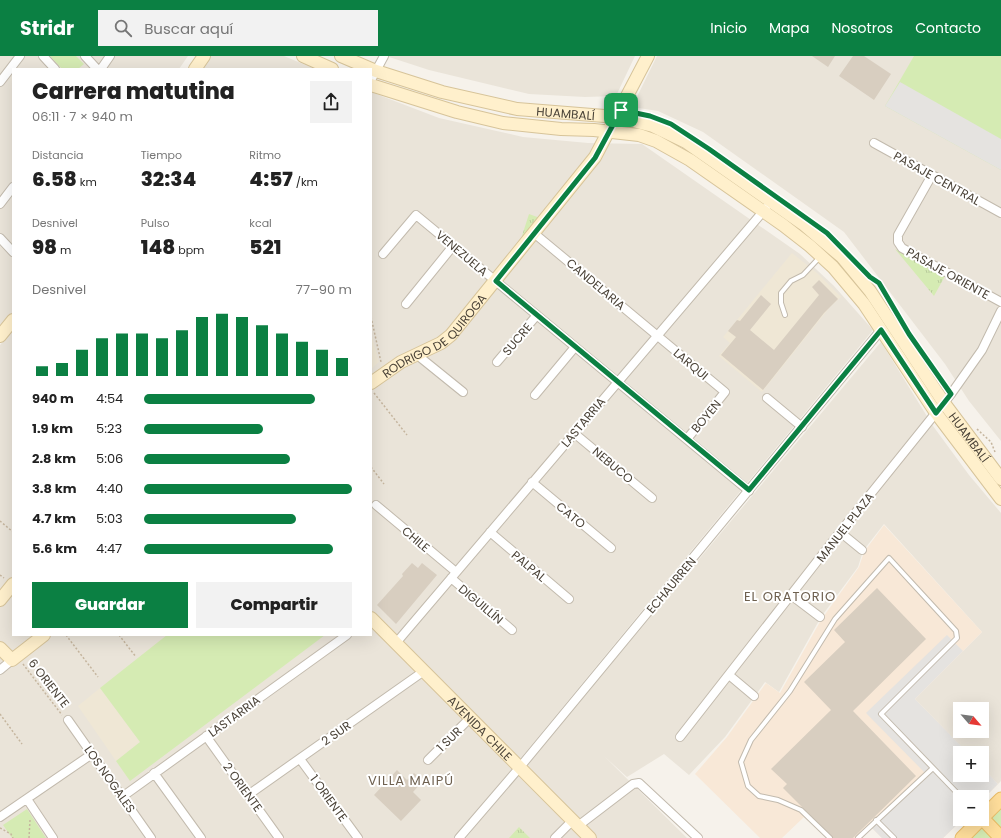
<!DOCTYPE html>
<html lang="es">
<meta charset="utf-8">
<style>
body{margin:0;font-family:Poppins,sans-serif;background:#f2f2f2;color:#222;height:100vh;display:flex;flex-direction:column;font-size:15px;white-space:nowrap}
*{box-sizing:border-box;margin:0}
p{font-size:13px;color:#767676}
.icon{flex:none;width:22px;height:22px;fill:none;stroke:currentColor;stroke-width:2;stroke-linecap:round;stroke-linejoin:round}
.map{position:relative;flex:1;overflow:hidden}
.panel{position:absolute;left:12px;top:12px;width:360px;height:568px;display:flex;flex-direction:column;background:#fff;border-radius:0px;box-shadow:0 4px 16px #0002}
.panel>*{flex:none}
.needle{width:26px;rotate:118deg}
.buttons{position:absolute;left:953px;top:646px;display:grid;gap:8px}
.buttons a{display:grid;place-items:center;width:36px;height:36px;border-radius:0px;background:#fff;box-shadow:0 4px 16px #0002;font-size:20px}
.pin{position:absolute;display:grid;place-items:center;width:34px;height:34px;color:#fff;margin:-17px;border-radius:8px;box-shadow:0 2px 6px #0006}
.round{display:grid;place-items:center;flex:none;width:42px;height:42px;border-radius:0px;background:#f2f2f2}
.overview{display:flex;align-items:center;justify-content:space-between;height:68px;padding:0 20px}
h1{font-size:22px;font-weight:800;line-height:30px}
.stats{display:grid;grid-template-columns:repeat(3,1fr);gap:6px;height:68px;padding:4px 20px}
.stats div{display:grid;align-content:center}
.stats b{font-size:20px;font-weight:800}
.stats small{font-size:11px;font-weight:400}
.stats p{font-size:11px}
.chart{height:112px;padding:8px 20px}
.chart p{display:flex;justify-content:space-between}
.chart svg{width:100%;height:72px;margin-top:4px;stroke:#0b8043;stroke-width:6}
.primary-button{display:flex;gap:8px;margin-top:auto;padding:8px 20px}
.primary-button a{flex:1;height:46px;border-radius:0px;background:#0b8043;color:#fff;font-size:16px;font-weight:800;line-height:46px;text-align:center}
.primary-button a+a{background:#f2f2f2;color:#222}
ul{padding:0 20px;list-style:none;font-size:13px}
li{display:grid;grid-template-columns:64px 48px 1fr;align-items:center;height:30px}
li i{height:10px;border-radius:5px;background:#0b8043}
header{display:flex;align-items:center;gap:24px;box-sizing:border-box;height:56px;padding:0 20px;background:#0b8043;color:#fff}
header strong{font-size:19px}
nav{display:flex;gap:22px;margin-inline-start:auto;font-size:14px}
.search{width:280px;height:36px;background:#f2f2f2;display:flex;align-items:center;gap:10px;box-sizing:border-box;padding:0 14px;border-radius:0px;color:#767676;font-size:15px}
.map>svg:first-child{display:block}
</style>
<header>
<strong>Stridr</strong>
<div class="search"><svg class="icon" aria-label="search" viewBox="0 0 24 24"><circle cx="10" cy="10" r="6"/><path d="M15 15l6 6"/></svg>Buscar aquí</div>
<nav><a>Inicio</a><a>Mapa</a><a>Nosotros</a><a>Contacto</a></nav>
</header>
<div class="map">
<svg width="1001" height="782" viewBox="0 0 1001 782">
<defs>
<pattern id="grass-tufts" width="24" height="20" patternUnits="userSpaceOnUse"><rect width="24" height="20" fill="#d5ebb3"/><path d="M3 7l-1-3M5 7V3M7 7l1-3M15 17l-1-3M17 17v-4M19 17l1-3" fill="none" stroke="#b8cb9b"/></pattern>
</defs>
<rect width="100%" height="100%" fill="#f6f2eb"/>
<path fill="#eae4d9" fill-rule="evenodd" d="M0 0H188L179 13H13V259L0 275Z
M208 0H284L315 13H199Z
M386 0H635L616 40 585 41 529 38 429 14Z
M657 0H1001V385L969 345 945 308 844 176 703 76 658 55 632 51Z
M371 36 439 62 523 81 588 87 642 88 800 198 834 230 873 274 455 782H0V289L13 274V579H371Z
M881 286 933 370 969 419 1001 457V725L998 728 982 711V697H968L915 643 982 576 884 468 863 495 858 511 821 561 779 636 765 626 725 681 689 719 664 698 627 721 604 700 687 782H466L563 660 566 662ZM960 653H982V675H960Z"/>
<path fill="#f8e8d7" d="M884 469 982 576 915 643 968 697H960V719H982V711L998 728 982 744V741H960V763H963L943 782H882L872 772 862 782H827L804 761 782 782H760L695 718 727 681 766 627 780 637 821 564 859 511 864 496Z"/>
<path fill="#efe7d5" d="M792 197 817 217 841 241 830 251 762 336 719 300 730 287 723 281Z
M371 277 379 306 371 313Z
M100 632 140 686 116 705 78 650Z"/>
<path fill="url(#grass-tufts)" d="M529 158 540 162 520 186Z
M895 193 945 220 934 240Z
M519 771 530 782H509Z"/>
<path fill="#d5ebb3" d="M50 0H76L84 8 78 13H62Z
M914 0H1001V114L885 50Z
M167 579H325L130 725 116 705 140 686 100 632Z
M27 753 46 782H12L3 769Z
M1001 753V782H972Z"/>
<path fill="#e5e3e0" d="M900 26 1001 83V114L885 50Z
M947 579 963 595 915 643 968 697H960V719H982V711L998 728 982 744V741H960V763H963L943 782H882L872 772 927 719 866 657Z"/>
<path fill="#d8cec0" d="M812 0H835L828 11Z
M853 0H864L891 18 874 44 839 20Z
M819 224 838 243 824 257 763 334 721 299 736 281 728 275 737 264 740 265 761 239 771 248 750 274 774 294 819 239 812 231Z
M412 507 418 512 422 507 437 519 396 568 377 549 403 520 402 518Z
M877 532 926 583 853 655 916 720 853 782H833L783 732 787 728 771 713 831 654 804 626 845 586 834 574Z
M397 714 407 724 414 717 423 725 413 736 421 744 401 765 374 739Z"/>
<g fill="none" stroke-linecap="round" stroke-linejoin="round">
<defs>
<path id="lane" d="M785 259 781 247V237L791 225 803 219 819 202
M876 764 894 782
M830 782 801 754 778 744 759 740 748 730 741 706 751 684 790 635 835 563 889 502 956 575 957 582 881 658 961 741
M858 782 933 712"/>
<path id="street" d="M43 0 55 13
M85 0 97 13
M101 13 110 0
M371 24 384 0
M0 26 20 0
M874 87 1001 157
M932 119 898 179V186L902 192 1001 246
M0 148 13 131
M535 178 725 336 687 383
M0 182 13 196
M383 198 416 159 749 435
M406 248 453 190
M416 298 463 336
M497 306 537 259
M535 339 575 291
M767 342 802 371
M574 377 652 442
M532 426 611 492
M376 449 456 516
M490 476 569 543
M840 476 862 494
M451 522 512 574
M791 539 820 561
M396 587 766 152
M0 614 12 604
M729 619 754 640
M68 664 151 782
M206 680 279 782
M680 681 840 476 951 338 982 294 1001 255
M300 703 358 782
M428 704 470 662
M154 717 201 782
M248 739 424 615
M122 741 347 579
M27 743 53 782
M0 761 92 698
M578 770 633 728 639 727 698 782
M459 782 520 711 881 274
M555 782 573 764"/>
<g id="secondary">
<path d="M303 0 332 13"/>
<path id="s1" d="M341 0 376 15 442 36 517 53 617 61 653 70 686 86 803 168 842 201 870 235 944 347 1001 423"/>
<path d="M195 13 204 0"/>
<path d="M371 29 457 56 503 67 561 73 594 74 639 79 656 85 690 104 783 169 810 190 833 211 864 248 936 357 1001 443"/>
<path d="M0 280 13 264"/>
<path id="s2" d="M371 327 401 306 441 287 451 279 595 101 648 0"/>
<path d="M0 544 13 528"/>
<path id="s3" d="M371 562 590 782"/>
<path d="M0 592 12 604 44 579"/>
</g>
<path id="primary" d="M982 762 1001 782
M982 762 1001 743
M962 782 981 763"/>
</defs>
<use href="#lane" stroke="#c2baad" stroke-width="6"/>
<use href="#street" stroke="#c2baad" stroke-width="10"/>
<use href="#secondary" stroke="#d7c49a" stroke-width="14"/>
<use href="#primary" stroke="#e9bc66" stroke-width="15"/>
<path stroke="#c5b59e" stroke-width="1.5" stroke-dasharray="2 2" stroke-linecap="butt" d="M876 225 890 245
M371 261 381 306
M374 337 407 379
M977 373 991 386 995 396
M371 411 384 428
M0 465 13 476
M0 519 4 522
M66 579 98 621
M119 579 136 601
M23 608 62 659
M0 658 22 688
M0 772 11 778 13 782
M29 782 30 764"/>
<use href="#lane" stroke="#fff" stroke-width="4"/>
<use href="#street" stroke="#fff" stroke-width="8"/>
<use href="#secondary" stroke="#fff0cc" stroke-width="12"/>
<use href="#primary" stroke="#ffde9b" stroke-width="13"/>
</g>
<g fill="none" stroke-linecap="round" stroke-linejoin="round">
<defs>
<path id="route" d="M621 54 650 60 671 68 709 93 827 177 870 221 879 227 909 278 951 338 936 357 881 274 749 434 496 225 595 102Z"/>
</defs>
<use href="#route" stroke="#fff" stroke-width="8"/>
<use href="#route" stroke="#0b8043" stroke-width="5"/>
</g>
<g text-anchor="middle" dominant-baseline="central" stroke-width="4" stroke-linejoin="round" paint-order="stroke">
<g font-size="12" fill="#4b4338" stroke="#fff">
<text stroke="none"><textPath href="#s1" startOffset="233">HUAMBALÍ</textPath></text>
<text transform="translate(937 122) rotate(29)">PASAJE CENTRAL</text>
<text transform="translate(462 197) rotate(40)">VENEZUELA</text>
<text transform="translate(948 217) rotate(29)">PASAJE ORIENTE</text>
<text transform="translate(596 228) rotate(40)">CANDELARIA</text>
<text stroke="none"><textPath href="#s2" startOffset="80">RODRIGO DE QUIROGA</textPath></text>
<text transform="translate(517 283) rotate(-50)">SUCRE</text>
<text transform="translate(691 308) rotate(40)">LARQUI</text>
<text transform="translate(706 360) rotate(-50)">BOYEN</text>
<text transform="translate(583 366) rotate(-50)">LASTARRIA</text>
<text stroke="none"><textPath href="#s1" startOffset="773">HUAMBALÍ</textPath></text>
<text transform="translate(613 409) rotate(40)">NEBUCO</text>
<text transform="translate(571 459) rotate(40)">CATO</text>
<text transform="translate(845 471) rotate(-52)">MANUEL PLAZA</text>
<text transform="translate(416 483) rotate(40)">CHILE</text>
<text transform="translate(529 510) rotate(40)">PALPAL</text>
<text transform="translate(671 529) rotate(-50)">ECHAURREN</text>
<text transform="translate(481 548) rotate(40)">DIGUILLÍN</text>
<text transform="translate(49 627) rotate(52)">6 ORIENTE</text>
<text transform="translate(234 660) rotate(-36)">LASTARRIA</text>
<text stroke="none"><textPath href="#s3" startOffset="155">AVENIDA CHILE</textPath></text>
<text transform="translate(336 677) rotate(-35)">2 SUR</text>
<text transform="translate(449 683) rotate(-45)">1 SUR</text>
<text transform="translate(110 723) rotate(55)">LOS NOGALES</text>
<text transform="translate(243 731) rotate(54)">2 ORIENTE</text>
<text transform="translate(329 742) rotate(54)">1 ORIENTE</text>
</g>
<g font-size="13" letter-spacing="1" fill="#6e604f" stroke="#fff">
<text x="790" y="540">EL ORATORIO</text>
<text x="411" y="724">VILLA MAIPÚ</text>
</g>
</g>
</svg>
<div class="buttons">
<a><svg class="needle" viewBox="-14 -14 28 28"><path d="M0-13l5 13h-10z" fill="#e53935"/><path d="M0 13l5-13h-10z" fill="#767676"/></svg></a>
<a>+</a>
<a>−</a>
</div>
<div class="pin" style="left:621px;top:54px;background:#1e9e55"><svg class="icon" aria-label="arrive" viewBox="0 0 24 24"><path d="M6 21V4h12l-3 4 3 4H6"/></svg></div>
<section class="panel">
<div class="overview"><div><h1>Carrera matutina</h1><p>06:11 · 7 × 940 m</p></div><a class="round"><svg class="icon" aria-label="share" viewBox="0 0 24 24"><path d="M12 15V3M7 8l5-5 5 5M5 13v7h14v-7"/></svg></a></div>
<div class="stats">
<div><p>Distancia</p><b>6.58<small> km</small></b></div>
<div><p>Tiempo</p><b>32:34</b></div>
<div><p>Ritmo</p><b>4:57<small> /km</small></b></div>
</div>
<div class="stats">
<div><p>Desnivel</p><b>98<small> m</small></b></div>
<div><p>Pulso</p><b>148<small> bpm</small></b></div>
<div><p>kcal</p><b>521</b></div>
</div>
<div class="chart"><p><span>Desnivel</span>77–90 m</p>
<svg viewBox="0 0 160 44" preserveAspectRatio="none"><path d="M5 44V38M15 44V36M25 44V28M35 44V21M45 44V18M55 44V18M65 44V21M75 44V16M85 44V8M95 44V6M105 44V8M115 44V13M125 44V18M135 44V23M145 44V28M155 44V33"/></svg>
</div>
<ul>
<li><b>940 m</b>4:54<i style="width:82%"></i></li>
<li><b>1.9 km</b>5:23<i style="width:57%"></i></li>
<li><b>2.8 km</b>5:06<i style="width:70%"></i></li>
<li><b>3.8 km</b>4:40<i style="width:100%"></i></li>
<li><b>4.7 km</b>5:03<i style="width:73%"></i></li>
<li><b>5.6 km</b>4:47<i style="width:91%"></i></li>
</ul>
<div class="primary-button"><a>Guardar</a><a>Compartir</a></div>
</section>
</div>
